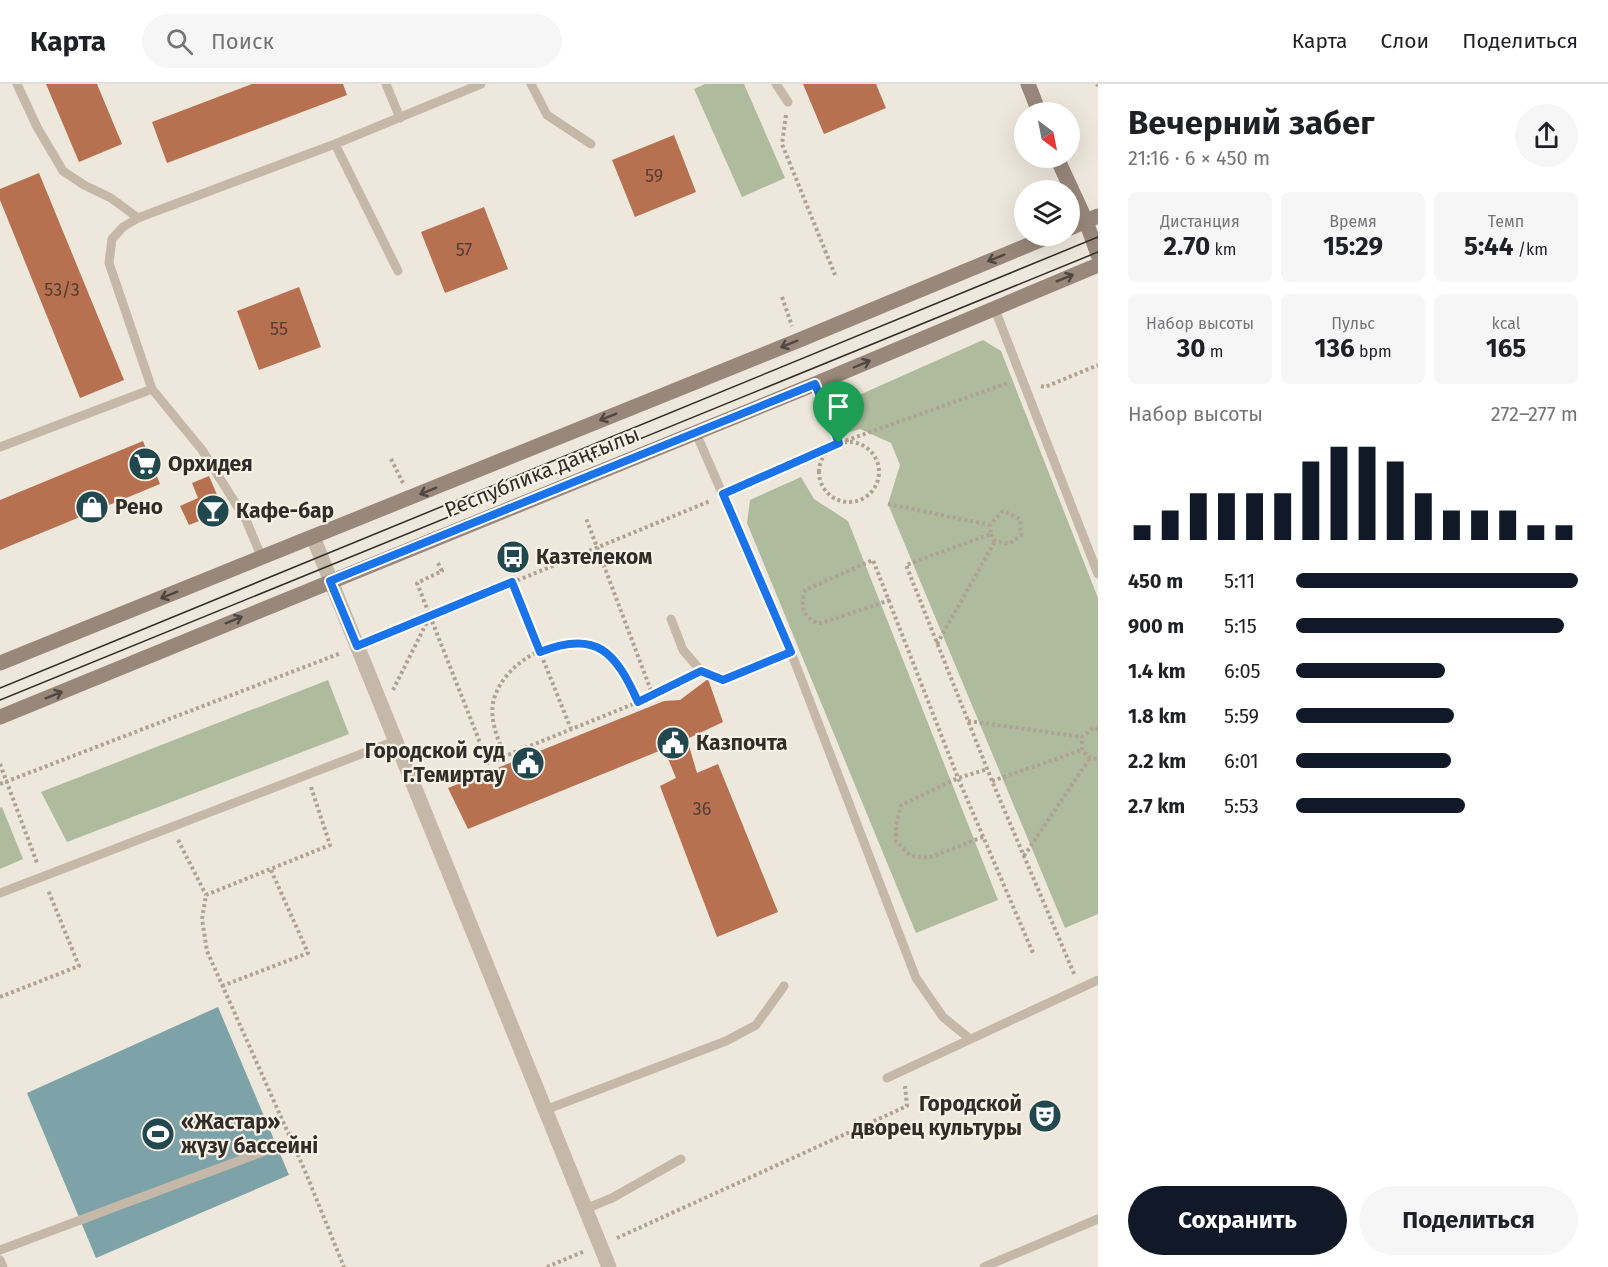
<!DOCTYPE html>
<html lang="ru">
<meta charset="utf-8">
<style>
body{margin:0;font-family:"Fira Sans",sans-serif;background:#f6f6f6;color:#202124;height:100vh;display:flex;flex-direction:column;font-size:22px;white-space:nowrap}
*{box-sizing:border-box;margin:0}
p{font-size:20px;color:#757577}
.icon{flex:none;width:33px;height:33px;fill:none;stroke:currentColor;stroke-width:2;stroke-linecap:round;stroke-linejoin:round}
.map{position:relative;flex:1;overflow:hidden}
.drawer{display:flex;flex-direction:column;background:#fff;width:510px}
.drawer>*{flex:none}
.needle{width:39px;rotate:148deg}
.buttons{position:absolute;left:1014px;top:18px;display:grid;gap:12px}
.buttons a{display:grid;place-items:center;width:66px;height:66px;border-radius:50%;background:#fff;box-shadow:0 6px 24px #0002;font-size:30px}
.pin{position:absolute;display:grid;place-items:center;width:51px;height:51px;color:#fff;margin:-62px -26px;border-radius:50% 50% 50% 0;rotate:-45deg;box-shadow:0 0 6px #0007}
.pin .icon{rotate:45deg}
.round{display:grid;place-items:center;flex:none;width:63px;height:63px;border-radius:32px;background:#f6f6f6}
.head{display:flex;align-items:center;justify-content:space-between;height:102px;padding:0 30px}
h1{font-size:33px;font-weight:700;line-height:45px}
.stats{display:grid;grid-template-columns:repeat(3,1fr);gap:9px;height:102px;padding:6px 30px}
.stats div{display:grid;align-content:center;border-radius:9px;background:#f6f6f6;text-align:center}
.stats b{font-size:26px;font-weight:700}
.stats small{font-size:16px;font-weight:400}
.stats p{font-size:16px}
.chart{height:168px;padding:12px 30px}
.chart p{display:flex;justify-content:space-between}
.chart svg{width:100%;height:108px;margin-top:6px;stroke:#111827;stroke-width:6}
.action{display:flex;gap:12px;margin-top:auto;padding:12px 30px}
.action a{flex:1;height:69px;border-radius:36px;background:#111827;color:#fff;font-size:24px;font-weight:700;line-height:69px;text-align:center}
.action a+a{background:#f6f6f6;color:#202124}
ul{padding:0 30px;list-style:none;font-size:20px}
li{display:grid;grid-template-columns:96px 72px 1fr;align-items:center;height:45px}
li i{height:15px;border-radius:8px;background:#111827}
header{display:flex;align-items:center;gap:36px;box-sizing:border-box;height:84px;padding:0 30px;background:#fff;border-bottom:2px solid #e0e0e0}
header strong{font-size:28px}
nav{display:flex;gap:33px;margin-inline-start:auto;font-size:21px}
.search{width:420px;height:54px;background:#f6f6f6;display:flex;align-items:center;gap:15px;box-sizing:border-box;padding:0 21px;border-radius:33px;color:#757577;font-size:22px}
main{display:flex;flex:1;min-height:0}
.map>svg:first-child{display:block}
</style>
<header>
<strong>Карта</strong>
<div class="search"><svg class="icon" aria-label="search" viewBox="0 0 24 24"><circle cx="10" cy="10" r="6"/><path d="M15 15l6 6"/></svg>Поиск</div>
<nav><a>Карта</a><a>Слои</a><a>Поделиться</a></nav>
</header>
<main>
<div class="map">
<svg width="1098" height="1183" viewBox="0 0 1098 1183">
<rect width="100%" height="100%" fill="#eee7db"/>
<path fill="#aebb9d" d="M705 0H744L785 94 742 113 694 5Z
M983 256 1001 267 1098 514V830L1065 844 888 420 900 381 891 359 860 345 843 350 832 323Z
M801 393 814 415 848 437 998 816 916 849 747 439 750 416Z
M328 596 349 650 67 758 41 708Z
M2 723 23 775 0 785V724Z"/>
<path fill="#7da2a8" d="M218 923 289 1091 96 1174 27 1009Z"/>
<path fill="#b77150" d="M46 0H97L122 60 79 78Z
M252 0H343L347 11 167 79 152 38Z
M803 0H876L886 24 824 50Z
M674 51 696 108 635 133 612 76Z
M39 89 124 296 80 314 0 116V105Z
M484 123 508 185 445 209 421 148Z
M299 203 321 263 259 286 237 227Z
M143 357 160 400 0 466V416Z
M209 392 224 427 189 441 180 422 198 414 192 399Z
M708 595 723 638 687 655 697 689 718 680 778 828 717 853 660 702 676 694 664 665 468 745 448 704 664 617 680 616Z"/>
<g fill="none" stroke-linecap="round" stroke-linejoin="round">
<path stroke="#b0a293" stroke-width="4" stroke-dasharray="3 3" stroke-linecap="butt" d="M1097 0 1098 2
M786 31 782 60 835 191
M782 213 792 242
M1041 302 1045 303 1098 281
M822 315 839 359
M819 388a30 30 0 1 1 60 0a30 30 0 1 1-60 0Z
M391 375 403 399
M736 405 839 359 1008 299
M888 420 990 441
M991 450 995 457 1009 460 1021 451 1020 435 1003 427 990 441 991 450 906 481 992 697 1075 892
M438 479 442 487 417 499 488 679 653 612 586 434
M512 498 571 645
M890 516 818 540C801 530 801 525 805 506L873 476 958 694 1033 869
M373 556 710 417
M937 560 995 457
M393 606 430 532
M653 612 689 593
M968 637 1082 653
M1098 645 1095 643 1082 653V666L1090 674 1098 675
M505 672C498 655 490 638 493 619 502 574 573 539 611 571 624 582 631 603 638 618
M0 680 37 779
M992 697 1082 666
M0 700 341 569
M311 703 330 761 206 811 202 835 207 867 305 1087 344 1183
M983 753 928 774 911 772 896 757V741L901 721 958 694 988 685
M178 756 206 811
M1024 772 1090 674
M222 902 308 869 271 786
M0 913 79 882 48 806
M617 1154 907 1022 905 1002
M547 1183 585 1167"/>
<path stroke="#c5b8a8" stroke-width="9" d="M17 0 37 43 63 87 84 101 111 114 138 134
M386 0 400 34
M531 0 547 31 591 60
M776 0 788 18
M335 60 398 187
M994 223 1098 490
M696 349 791 568 916 894 943 933 970 955
M0 363 152 305
M262 474 246 436 202 366 152 305 109 179 112 155 123 143 138 134 335 60 481 0
M671 535 683 566 701 587 723 596 791 568
M0 809 395 657
M887 994 1098 896
M545 1026 726 957 756 941 784 902
M585 1125 612 1114 681 1075
M0 1166 273 1064
M0 1176 3 1183
M984 1183 1098 1135"/>
<path stroke="#c5b8a8" stroke-width="15" d="M313 453 609 1183"/>
<path stroke="#98877a" stroke-width="15" d="M1028 0 1039 28
M1057 74 1086 137 1098 171
M1070 144 1098 132
M0 579 797 257 1050 152
M0 633 815 300 1098 181"/>
<path stroke="#322c27" stroke-width="1.5" d="M0 604 1098 153
M0 616 1098 168"/>
</g>
<defs><path id="oneway-shaft" d="M-6 0H5M1.5-3L5.5 0L1.5 3" fill="none" stroke-width="1.6" stroke-linecap="round" stroke-linejoin="round" transform="scale(1.5)"/></defs>
<g stroke="#514740">
<use href="#oneway-shaft" transform="translate(996 174) rotate(158)"/>
<use href="#oneway-shaft" transform="translate(1065 194) rotate(-22)"/>
<use href="#oneway-shaft" transform="translate(789 260) rotate(158)"/>
<use href="#oneway-shaft" transform="translate(862 280) rotate(-23)"/>
<use href="#oneway-shaft" transform="translate(608 333) rotate(158)"/>
<use href="#oneway-shaft" transform="translate(428 407) rotate(158)"/>
<use href="#oneway-shaft" transform="translate(169 511) rotate(158)"/>
<use href="#oneway-shaft" transform="translate(234 536) rotate(-22)"/>
<use href="#oneway-shaft" transform="translate(54 611) rotate(-22)"/>
</g>
<g fill="none" stroke-linecap="round" stroke-linejoin="round">
<defs>
<path id="route" d="M815 300 839 359 723 410 791 568 723 596 701 587 638 618C616 569 597 545 540 568L512 498 357 562 330 497Z"/>
</defs>
<use href="#route" stroke="#fff" stroke-width="12"/>
<use href="#route" stroke="#1a73e8" stroke-width="8"/>
</g>
<defs>
<symbol id="supermarket-disc" viewBox="-11 -11 22 22"><circle r="9.5" fill="#22484f" stroke="#f7f0e6"/><path d="M-6-5.5h2.5l.6 2H6L4.5 2H-2.5L-4.4-4H-6ZM-1.5 3.2a1.3 1.3 0 1 0 .1 0ZM3 3.2a1.3 1.3 0 1 0 .1 0Z" fill="#fff"/></symbol>
<symbol id="shop-disc" viewBox="-11 -11 22 22"><circle r="9.5" fill="#22484f" stroke="#f7f0e6"/><path d="M-5-2.5h2.3a2.7 3.5 0 0 1 5.4 0H5L5.5 6h-11ZM-1.5-2.5h3a1.5 2.3 0 0 0-3 0Z" fill="#fff"/></symbol>
<symbol id="bar-disc" viewBox="-11 -11 22 22"><circle r="9.5" fill="#22484f" stroke="#f7f0e6"/><path d="M-6-5H6L.8 .8V4.5H3.5V6h-7V4.5H-.8V.8Z" fill="#fff"/></symbol>
<symbol id="bus-disc" viewBox="-11 -11 22 22"><circle r="9.5" fill="#22484f" stroke="#f7f0e6"/><path d="M-5-6H5V4H4V6H2V4H-2V6H-4V4H-5ZM-3.5-4V0h7V-4ZM-3.5 1.2v1.5H-2V1.2ZM2 1.2v1.5H3.5V1.2Z" fill="#fff"/></symbol>
<symbol id="civic-disc" viewBox="-11 -11 22 22"><circle r="9.5" fill="#22484f" stroke="#f7f0e6"/><path d="M-.6-6.5H3V-4.5H.6V-3L4-1V1h2V6H-6V1h2V-1L-.6-3ZM-1.2 2.5V6h2.4V2.5Z" fill="#fff"/></symbol>
<symbol id="theatre-disc" viewBox="-11 -11 22 22"><circle r="9.5" fill="#22484f" stroke="#f7f0e6"/><path d="M-5-5.5Q0-4 5-5.5V0Q5 5 0 6Q-5 5-5 0ZM-3.3-2.5H-1v1.5H-3.3ZM1-2.5H3.3v1.5H1ZM-2.8 1Q0 5.5 2.8 1Z" fill="#fff"/></symbol>
<symbol id="stadium-disc" viewBox="-11 -11 22 22"><circle r="9.5" fill="#22484f" stroke="#f7f0e6"/><path d="M0-5a6.5 5 0 1 0 0 10a6.5 5 0 1 0 0-10ZM-3.5-1.8h7v3.6h-7Z" fill="#fff"/></symbol>
</defs>
<g fill-rule="evenodd">
<use href="#supermarket-disc" x="126" y="361" width="38" height="38"/>
<use href="#shop-disc" x="73" y="404" width="38" height="38"/>
<use href="#bar-disc" x="194" y="408" width="38" height="38"/>
<use href="#bus-disc" x="494" y="454" width="38" height="38"/>
<use href="#civic-disc" x="654" y="640" width="38" height="38"/>
<use href="#civic-disc" x="509" y="660" width="38" height="38"/>
<use href="#theatre-disc" x="1026" y="1013" width="38" height="38"/>
<use href="#stadium-disc" x="139" y="1031" width="38" height="38"/>
</g>
<g text-anchor="middle" dominant-baseline="central" stroke-width="4.5" stroke-linejoin="round" paint-order="stroke">
<g font-size="18" fill="#533d31">
<text x="654" y="92">59</text>
<text x="464" y="166">57</text>
<text x="62" y="206">53/3</text>
<text x="279" y="245">55</text>
<text x="702" y="725">36</text>
</g>
<g font-size="21" font-weight="bold" fill="#322c27" stroke="#f7f0e6" text-anchor="start">
<text x="168" y="380">Орхидея</text>
<text x="115" y="423">Рено</text>
<text x="236" y="427">Кафе-бар</text>
<text x="536" y="473">Казтелеком</text>
<text x="696" y="659">Казпочта</text>
<text x="505" y="667" text-anchor="end">Городской суд<tspan x="505" dy="24">г.Темиртау</tspan></text>
<text x="1022" y="1020" text-anchor="end">Городской<tspan x="1022" dy="24">дворец культуры</tspan></text>
<text x="181" y="1038">«Жастар»<tspan x="181" dy="24">жүзу бассейні</tspan></text>
</g>
<g font-size="21" fill="#322c27" stroke="#f7f0e6">
<text transform="translate(542 388) rotate(-22)">Республика даңғылы</text>
</g>
</g>
</svg>
<div class="buttons">
<a><svg class="needle" viewBox="-14 -14 28 28"><path d="M0-13l5 13h-10z" fill="#e53935"/><path d="M0 13l5-13h-10z" fill="#757577"/></svg></a>
<a><svg class="icon" aria-label="layers" viewBox="0 0 24 24"><path d="M12 4l9 5-9 5-9-5zM3 14l9 5 9-5"/></svg></a>
</div>
<div class="pin" style="left:839px;top:359px;background:#1e9e55"><svg class="icon" aria-label="arrive" viewBox="0 0 24 24"><path d="M6 21V4h12l-3 4 3 4H6"/></svg></div>
</div>
<section class="drawer">
<div class="head"><div><h1>Вечерний забег</h1><p>21:16 · 6 × 450 m</p></div><a class="round"><svg class="icon" aria-label="share" viewBox="0 0 24 24"><path d="M12 15V3M7 8l5-5 5 5M5 13v7h14v-7"/></svg></a></div>
<div class="stats">
<div><p>Дистанция</p><b>2.70<small> km</small></b></div>
<div><p>Время</p><b>15:29</b></div>
<div><p>Темп</p><b>5:44<small> /km</small></b></div>
</div>
<div class="stats">
<div><p>Набор высоты</p><b>30<small> m</small></b></div>
<div><p>Пульс</p><b>136<small> bpm</small></b></div>
<div><p>kcal</p><b>165</b></div>
</div>
<div class="chart"><p><span>Набор высоты</span>272–277 m</p>
<svg viewBox="0 0 160 44" preserveAspectRatio="none"><path d="M5 44V38M15 44V32M25 44V25M35 44V25M45 44V25M55 44V25M65 44V12M75 44V6M85 44V6M95 44V12M105 44V25M115 44V32M125 44V32M135 44V32M145 44V38M155 44V38"/></svg>
</div>
<ul>
<li><b>450 m</b>5:11<i style="width:100%"></i></li>
<li><b>900 m</b>5:15<i style="width:95%"></i></li>
<li><b>1.4 km</b>6:05<i style="width:53%"></i></li>
<li><b>1.8 km</b>5:59<i style="width:56%"></i></li>
<li><b>2.2 km</b>6:01<i style="width:55%"></i></li>
<li><b>2.7 km</b>5:53<i style="width:60%"></i></li>
</ul>
<div class="action"><a>Сохранить</a><a>Поделиться</a></div>
</section>
</main>
